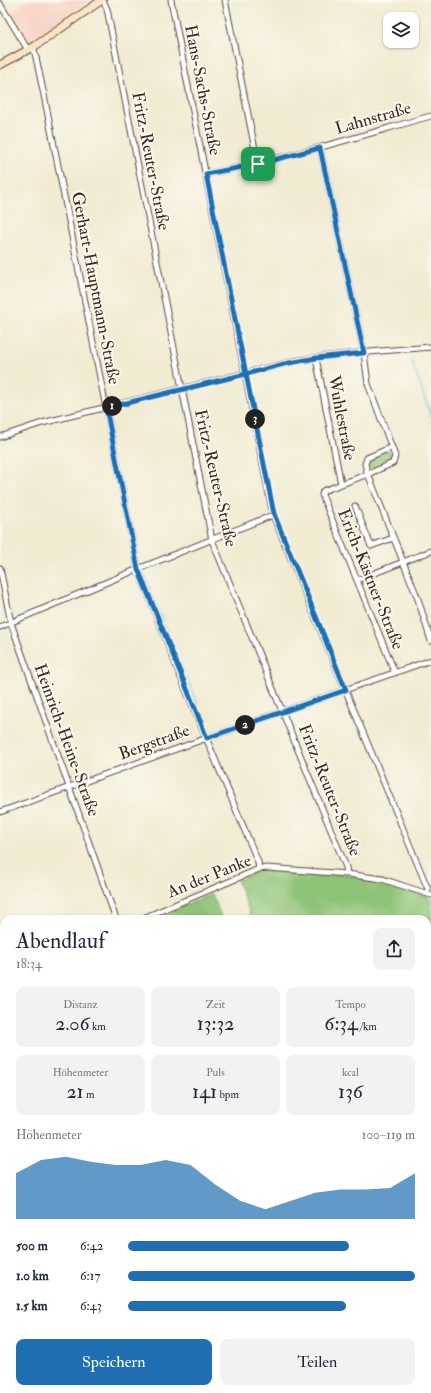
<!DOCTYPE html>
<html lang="de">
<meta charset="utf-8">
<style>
body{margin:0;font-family:"IM FELL Double Pica",serif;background:#f2f2f3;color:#1f2937;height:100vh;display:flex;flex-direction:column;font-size:15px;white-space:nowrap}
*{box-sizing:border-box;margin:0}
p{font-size:13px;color:#747a83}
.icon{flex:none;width:22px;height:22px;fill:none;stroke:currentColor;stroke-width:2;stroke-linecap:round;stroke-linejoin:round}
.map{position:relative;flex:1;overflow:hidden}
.panel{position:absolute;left:0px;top:915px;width:431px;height:478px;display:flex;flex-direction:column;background:#fff;border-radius:12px 12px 0 0;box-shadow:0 1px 3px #0004}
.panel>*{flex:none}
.tools{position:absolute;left:383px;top:12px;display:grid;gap:8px}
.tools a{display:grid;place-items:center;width:36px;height:36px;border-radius:8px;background:#fff;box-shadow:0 1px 3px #0004;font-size:20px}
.pin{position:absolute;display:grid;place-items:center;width:34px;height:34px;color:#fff;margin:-17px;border-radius:8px;box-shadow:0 2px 6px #0006}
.km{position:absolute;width:20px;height:20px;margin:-10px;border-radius:50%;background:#222;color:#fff;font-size:11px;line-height:20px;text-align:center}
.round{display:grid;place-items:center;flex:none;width:42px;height:42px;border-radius:8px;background:#f2f2f3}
.head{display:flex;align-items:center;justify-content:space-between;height:68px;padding:0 16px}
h1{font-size:22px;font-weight:600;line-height:30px}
.metrics{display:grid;grid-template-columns:repeat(3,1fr);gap:6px;height:68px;padding:4px 16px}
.metrics div{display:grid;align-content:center;border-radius:8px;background:#f2f2f3;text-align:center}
.metrics b{font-size:20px;font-weight:600}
.metrics small{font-size:11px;font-weight:400}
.metrics p{font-size:11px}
.chart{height:112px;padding:8px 16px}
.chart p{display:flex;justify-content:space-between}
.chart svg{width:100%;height:72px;margin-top:4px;fill:#1f6fb2;opacity:.7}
.button{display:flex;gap:8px;margin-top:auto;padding:8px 16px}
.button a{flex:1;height:46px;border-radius:8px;background:#1f6fb2;color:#fff;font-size:16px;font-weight:600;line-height:46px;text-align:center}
.button a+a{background:#f2f2f3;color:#1f2937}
ul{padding:0 16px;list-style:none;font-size:13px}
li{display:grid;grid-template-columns:64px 48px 1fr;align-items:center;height:30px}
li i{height:10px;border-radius:5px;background:#1f6fb2}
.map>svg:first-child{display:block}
</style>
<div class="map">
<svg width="431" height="1393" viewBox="0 0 431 1393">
<rect width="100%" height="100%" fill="#fbf7ec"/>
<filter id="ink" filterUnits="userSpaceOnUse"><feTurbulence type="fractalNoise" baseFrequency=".025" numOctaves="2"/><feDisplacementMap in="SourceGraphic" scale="8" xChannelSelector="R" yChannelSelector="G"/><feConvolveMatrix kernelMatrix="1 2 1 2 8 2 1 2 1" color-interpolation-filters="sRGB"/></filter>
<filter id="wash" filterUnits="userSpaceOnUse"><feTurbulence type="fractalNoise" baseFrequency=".012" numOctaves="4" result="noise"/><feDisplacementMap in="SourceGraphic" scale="16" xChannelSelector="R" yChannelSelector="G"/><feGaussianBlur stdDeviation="0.9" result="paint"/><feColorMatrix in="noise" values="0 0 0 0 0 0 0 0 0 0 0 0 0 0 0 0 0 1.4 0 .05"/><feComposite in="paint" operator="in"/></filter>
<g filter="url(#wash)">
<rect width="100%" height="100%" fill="#f1ebd2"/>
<path fill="#f6d2c4" d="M28 0H90L27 43 9 14Z"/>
<path fill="#d1bfbe" d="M431 1004V1019L427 1021V1006Z
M4 1169V1189L0 1191V1171Z"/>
<path fill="#8dc376" stroke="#64764a" d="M386 451 390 452 392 457 391 461C385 466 375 471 368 467L367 462 368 459Z
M264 871C302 873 344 871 381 881 398 885 415 892 431 898V1003L427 1005V919H252L237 880 254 873Z
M212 894 222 919H152Z
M4 976V1170L0 1172V977Z
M427 1150 431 1151V1179L427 1180Z"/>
<path fill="#72a967" stroke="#566a42" d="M431 975V1004L427 1006V979Z
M0 1000 4 1001V1020L0 1021Z"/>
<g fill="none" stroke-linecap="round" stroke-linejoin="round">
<path stroke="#59c3d5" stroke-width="1.5" d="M412 361 431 417
M145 576 150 590
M153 596 157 608
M159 613 163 621
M163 623 182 669
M186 677 198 706
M200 712 209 732
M427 981 431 977
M0 1005 4 1006
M427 1033 431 1040"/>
</g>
</g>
<g filter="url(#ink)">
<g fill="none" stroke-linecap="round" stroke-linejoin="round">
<defs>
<path id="street" d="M103 0 107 9 212 540 346 867 347 874
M171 0 273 515 425 882 428 889 427 893
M225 0 258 164
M0 4 28 50
M33 47 35 53 44 95 138 569 184 685 258 862 259 869
M320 148 364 353 368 384 395 456 393 463 368 474 418 599 431 641
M206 174C282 160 356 137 431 116
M316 358 341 484
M0 437 42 423 295 361C340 353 386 351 431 347
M392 447 367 458 365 464 368 474 323 491 322 495 395 673
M355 506 371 546 393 538
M0 568 11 623 116 919
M357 580 431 551
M0 627 138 569 273 515
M0 812 207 738 431 660
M141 919 259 869 267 868 347 874 382 879 431 895
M0 974 4 973
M427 1077 431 1075
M0 1320 4 1311
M427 1365 431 1356
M0 1366H4
M279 1389 286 1393
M166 1393 168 1389
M415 1393 417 1389"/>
<path id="secondary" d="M0 65 35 46 102 0"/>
</defs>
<use href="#street" stroke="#564739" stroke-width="7"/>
<use href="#secondary" stroke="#564739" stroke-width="9"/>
<use href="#street" stroke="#fff" stroke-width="5"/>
<use href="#secondary" stroke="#fee4c6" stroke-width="7"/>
<path stroke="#3b2a1e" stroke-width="1" d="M427 1011 431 1009
M0 1175 4 1174"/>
<defs>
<path id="rail" d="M427 1019 431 1017
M0 1183 4 1182"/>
</defs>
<use href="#rail" stroke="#3b2a1e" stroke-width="3"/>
<use href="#rail" stroke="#fbf7ec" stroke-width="1.5" stroke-dasharray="4.5" stroke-linecap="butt"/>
</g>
</g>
<g fill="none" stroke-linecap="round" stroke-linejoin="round" filter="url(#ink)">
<defs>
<path id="route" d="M258 164 206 174 246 374 106 408 138 569 207 738 346 690 274 514 246 374 284 364 316 358 364 353 320 148 258 164"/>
</defs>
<use href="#route" stroke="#fff" stroke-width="8"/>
<use href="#route" stroke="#1f6fb2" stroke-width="5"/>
</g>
<g text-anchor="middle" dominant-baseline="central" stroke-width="4" stroke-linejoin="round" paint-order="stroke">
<g font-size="17" fill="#3b2a1e" stroke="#fbf7ec">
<text transform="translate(203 90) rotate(79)">Hans-Sachs-Straße</text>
<text transform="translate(373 118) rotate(-16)">Lahnstraße</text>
<text transform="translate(151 161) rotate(79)">Fritz-Reuter-Straße</text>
<text transform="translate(96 288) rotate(79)">Gerhart-Hauptmann-Straße</text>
<text transform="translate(342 418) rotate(79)">Wuhlestraße</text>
<text transform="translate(216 478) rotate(77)">Fritz-Reuter-Straße</text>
<text transform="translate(371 579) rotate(68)">Erich-Kästner-Straße</text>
<text transform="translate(67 740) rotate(70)">Heinrich-Heine-Straße</text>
<text transform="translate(154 742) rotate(-20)">Bergstraße</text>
<text transform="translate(330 790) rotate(68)">Fritz-Reuter-Straße</text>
<text transform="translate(209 876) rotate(-22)">An der Panke</text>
</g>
</g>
</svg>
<div class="tools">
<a><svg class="icon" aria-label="layers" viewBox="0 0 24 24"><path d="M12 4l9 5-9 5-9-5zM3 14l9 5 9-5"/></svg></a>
</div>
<div class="pin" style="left:258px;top:164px;background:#1e9e55"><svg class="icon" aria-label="arrive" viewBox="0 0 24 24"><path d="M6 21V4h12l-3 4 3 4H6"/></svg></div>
<b class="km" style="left:112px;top:406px">1</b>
<b class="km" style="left:245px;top:725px">2</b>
<b class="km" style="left:255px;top:419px">3</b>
<section class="panel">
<div class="head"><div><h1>Abendlauf</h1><p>18:34</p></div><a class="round"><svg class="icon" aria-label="share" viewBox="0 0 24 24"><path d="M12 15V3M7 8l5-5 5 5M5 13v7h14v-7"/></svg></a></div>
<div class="metrics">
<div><p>Distanz</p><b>2.06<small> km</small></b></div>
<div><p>Zeit</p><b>13:32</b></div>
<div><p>Tempo</p><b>6:34<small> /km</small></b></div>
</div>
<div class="metrics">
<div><p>Höhenmeter</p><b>21<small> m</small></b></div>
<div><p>Puls</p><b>141<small> bpm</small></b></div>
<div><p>kcal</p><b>136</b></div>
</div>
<div class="chart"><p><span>Höhenmeter</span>100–119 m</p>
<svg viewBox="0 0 160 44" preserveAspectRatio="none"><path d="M0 44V16L10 8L20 6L30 9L40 11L50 11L60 8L70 11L80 23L90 33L100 38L110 33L120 28L130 26L140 26L150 25L160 16V44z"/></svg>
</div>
<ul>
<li><b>500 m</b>6:42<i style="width:77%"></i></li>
<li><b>1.0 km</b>6:17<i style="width:100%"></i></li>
<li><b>1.5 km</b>6:43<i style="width:76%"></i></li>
</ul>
<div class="button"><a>Speichern</a><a>Teilen</a></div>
</section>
</div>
